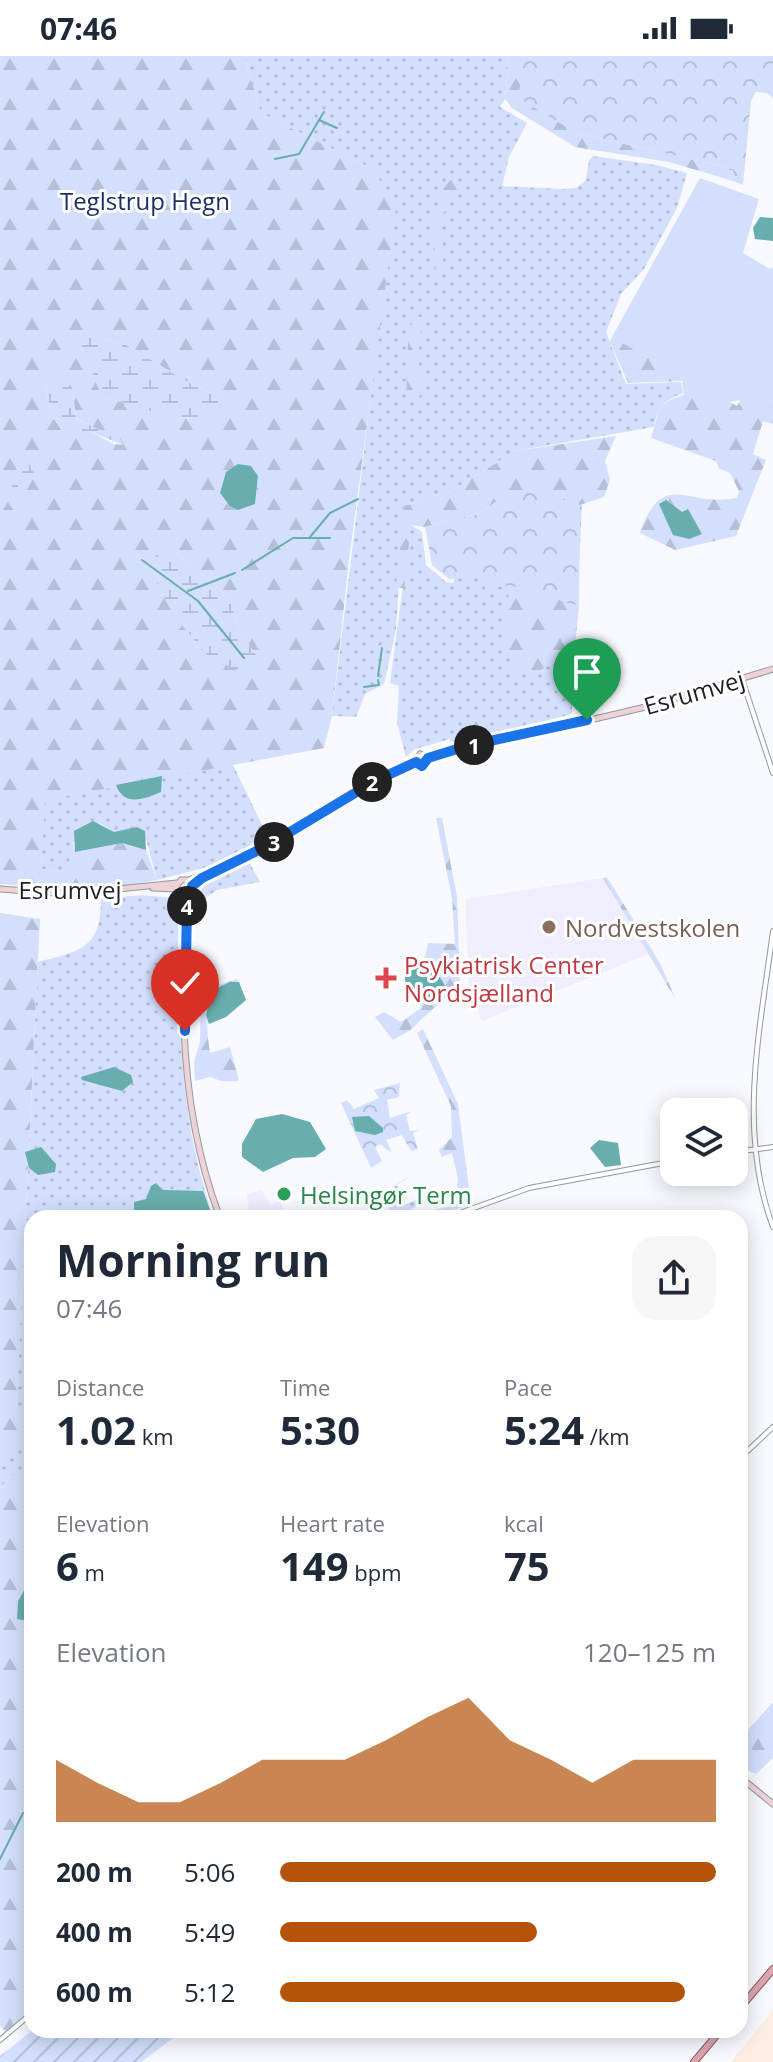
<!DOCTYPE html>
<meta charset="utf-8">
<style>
body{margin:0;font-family:"Open Sans",sans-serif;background:#f6f6f7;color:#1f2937;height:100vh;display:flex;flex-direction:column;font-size:30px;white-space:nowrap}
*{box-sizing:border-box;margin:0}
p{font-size:26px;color:#747a83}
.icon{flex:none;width:44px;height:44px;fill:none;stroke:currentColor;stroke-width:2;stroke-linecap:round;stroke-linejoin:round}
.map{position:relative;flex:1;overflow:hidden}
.drawer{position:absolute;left:24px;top:1154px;width:724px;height:828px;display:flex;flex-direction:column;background:#fff;border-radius:24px;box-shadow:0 4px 20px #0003}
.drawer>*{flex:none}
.buttons{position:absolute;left:660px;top:1042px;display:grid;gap:16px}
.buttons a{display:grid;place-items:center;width:88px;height:88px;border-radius:16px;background:#fff;box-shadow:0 4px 20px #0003;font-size:40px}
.pin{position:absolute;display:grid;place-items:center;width:68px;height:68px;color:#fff;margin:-82px -34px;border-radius:50% 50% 50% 0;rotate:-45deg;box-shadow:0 0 8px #0007}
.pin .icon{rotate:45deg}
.km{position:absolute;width:40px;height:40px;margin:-20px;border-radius:50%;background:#222;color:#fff;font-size:22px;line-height:40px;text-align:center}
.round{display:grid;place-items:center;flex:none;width:84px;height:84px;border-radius:24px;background:#f6f6f7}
.overview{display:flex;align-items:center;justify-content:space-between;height:136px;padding:0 32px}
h1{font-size:44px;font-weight:700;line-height:60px}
.stats{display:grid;grid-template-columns:repeat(3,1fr);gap:12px;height:136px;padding:8px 32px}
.stats div{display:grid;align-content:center}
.stats b{font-size:40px;font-weight:700}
.stats small{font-size:22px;font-weight:400}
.stats p{font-size:22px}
.chart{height:224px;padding:16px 32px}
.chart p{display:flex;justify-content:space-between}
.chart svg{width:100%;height:144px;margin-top:8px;fill:#b45309;opacity:.7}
ul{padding:0 32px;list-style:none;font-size:26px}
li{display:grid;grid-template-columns:128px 96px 1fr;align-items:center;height:60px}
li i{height:20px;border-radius:10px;background:#b45309}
.status{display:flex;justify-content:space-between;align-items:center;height:56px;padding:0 40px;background:#fff;direction:ltr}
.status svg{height:22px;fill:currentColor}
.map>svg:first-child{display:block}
</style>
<div class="status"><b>07:46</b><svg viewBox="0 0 49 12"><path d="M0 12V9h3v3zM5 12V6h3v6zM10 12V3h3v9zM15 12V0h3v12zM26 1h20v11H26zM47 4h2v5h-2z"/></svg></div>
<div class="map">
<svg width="773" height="2006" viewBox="0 0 773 2006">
<defs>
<pattern id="grass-dots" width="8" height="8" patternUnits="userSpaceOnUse" patternTransform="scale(2)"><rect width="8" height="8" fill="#d3dffc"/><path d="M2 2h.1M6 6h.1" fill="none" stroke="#b5bfd8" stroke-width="1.8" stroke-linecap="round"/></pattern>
<pattern id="forest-firs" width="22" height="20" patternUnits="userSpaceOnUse" patternTransform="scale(2)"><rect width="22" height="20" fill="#d3dffc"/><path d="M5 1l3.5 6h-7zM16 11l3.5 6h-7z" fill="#b5bfd8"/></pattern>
<pattern id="wetland-marsh" width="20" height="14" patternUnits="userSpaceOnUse" patternTransform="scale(2)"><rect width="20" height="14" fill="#d3dffc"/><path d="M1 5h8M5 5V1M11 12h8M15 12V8" fill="none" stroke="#b5bfd8"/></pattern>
<pattern id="park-crowns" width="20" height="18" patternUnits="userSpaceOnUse" patternTransform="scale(2)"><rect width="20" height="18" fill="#d3dffc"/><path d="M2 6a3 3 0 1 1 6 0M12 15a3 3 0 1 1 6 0" fill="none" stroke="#b5bfd8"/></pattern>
<pattern id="garden-furrows" width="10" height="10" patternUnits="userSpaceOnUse" patternTransform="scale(2)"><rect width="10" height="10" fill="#d3dffc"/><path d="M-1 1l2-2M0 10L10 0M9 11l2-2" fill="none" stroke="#b5bfd8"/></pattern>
</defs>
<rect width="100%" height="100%" fill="#f7f9fe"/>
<path fill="#fdece1" d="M773 1954V2006H731Z"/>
<path fill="#f0edff" d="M603 822 648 898 482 965 469 932 465 843Z
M262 1134 270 1148 280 1145 286 1162H250L247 1138Z"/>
<path fill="url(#grass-dots)" d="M244 0H509L505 43 500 51 527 67 509 101 502 130 563 133 576 132 586 124 589 104 593 100 656 109 687 117 677 152 644 213 621 238 606 276 626 328 681 326 683 337C664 344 658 351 654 371L515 395 453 434 404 450 396 574 384 628 365 638 356 661 332 660 382 248 374 114 261 57Z
M537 426 582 449 577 552 538 616 550 607 573 610 572 658 452 689 450 683 415 693 406 701 397 667 399 630 390 627 411 469 422 476 426 509 446 526 454 527V519Z
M232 707 269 783 208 811 157 824 146 783 114 776 100 767 73 786 75 796 62 816 41 813 44 744Z
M249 806 260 826 217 834 198 847 202 826Z
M142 839 171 842 178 848C179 956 177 1059 214 1162H32V1356L16 1355 38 906C80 895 101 893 101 843Z
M412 1119 397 1129 404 1149 421 1142 420 1148 408 1155 409 1160 455 1149 454 1154 421 1162H392L383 1137Z
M25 1377H32V1417L11 1419 0 1433V1404Z"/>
<path fill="url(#forest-firs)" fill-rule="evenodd" d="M0 0H244L261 57 374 114 396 152 349 504 332 660 324 692 45 744 41 813 62 816 75 796 122 787 146 794 157 824C103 835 54 833 0 828ZM102 282 126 289 191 328 225 343 188 363 106 342C95 322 94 302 75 287L82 283ZM45 326 72 331 76 362 123 389 114 388 89 375H63L51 359ZM258 420 255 448 225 427ZM171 493 228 540 243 581 260 604Z
M509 0H525L519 42 577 77 734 113 730 124 669 106 575 91 512 52 505 43Z
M454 121 459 128 454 142 442 159 443 209 436 214 431 173 443 132Z
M415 259 422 262 418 305 425 332 415 346 406 338C409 310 404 286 415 259Z
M612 281 737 350 747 332 773 345V368L763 365 753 398 766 404 736 480 675 494 640 477C663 411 686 452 737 442L739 435 730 417 720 413 716 405 651 382C660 356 654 348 684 339L682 325 628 327 610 286Z
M616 380 605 405 610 424 604 441 580 449 535 432 507 439 477 458 425 471 411 469 404 532H396L404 450 453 434 515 395Z
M510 529 579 550 573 610 551 607 538 616 517 618 502 587Z
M436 762H442L457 841 460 928 409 975 393 984 375 961 384 956 401 966 421 952 423 944 440 939 445 930 432 913 423 909 428 887 455 888 452 842Z
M607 821 661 909 676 944 603 822Z
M0 857 40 863 16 1354 32 1356V1377L25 1378 0 1404Z
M237 923 239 926H230C204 953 205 960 210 997L230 991 239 1025H221L210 1021 195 1025 194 1006 200 986 201 929 212 931Z
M423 973 458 1048 471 1148 454 1154 458 1123 452 1097 442 1101 439 1094 452 1081 451 1050 417 977Z
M32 1417V1435L29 1438 30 1523 18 1545 17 1562 27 1565 32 1597V1955L5 1976 0 1969V1433L11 1419Z
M773 1646V1702L756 1718 740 1711V1683Z"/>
<path fill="url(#wetland-marsh)" d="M76 282H102L126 289 191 328 225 343 224 352C189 376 143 350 106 342 88 325 97 302 75 287Z
M55 320 72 331 76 363 120 383 123 389 89 375H63L51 359 45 326Z
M23 396 35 419 15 456 7 445Z
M171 493 228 540 243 581 260 604 247 618 209 601 175 561 154 522 156 496Z"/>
<path fill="url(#park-crowns)" d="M525 0H773V42L767 37 756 36 751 45 743 129 730 124 734 113 577 77 518 42Z
M535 432 580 449 579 550 510 529 485 533V521L449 523 432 509 425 471 477 458 507 439Z
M400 1027 399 1041 387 1044 390 1062 412 1055 406 1059 410 1075 419 1074 413 1077 418 1093 411 1095 402 1079 386 1084 392 1097 380 1088 375 1091 382 1105 371 1112 341 1047 347 1044 354 1053 379 1042 374 1034Z"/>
<path fill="url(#garden-furrows)" d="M33 1974H184L141 2006H0V2000Z"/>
<path fill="#d3dffc" d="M700 122 759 143 743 197 770 213 773 211V345L747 333 741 344 729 346 612 281Z"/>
<path fill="#68aeae" d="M760 161 773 162V185L755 183 753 172Z
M238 408 251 410 258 420 255 448 238 454 230 450 220 437 226 416Z
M666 444 682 456 688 453 702 478 689 483 673 479 659 448Z
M162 720 161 736C144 743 124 751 116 729Z
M93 765 114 776 137 771 145 775 146 794 122 787 75 796 74 775Z
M415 908C429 910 439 917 445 930L441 939 418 945 406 929 404 916Z
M230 926H239L246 944 226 961 209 968 206 959 213 934Z
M114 1011 131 1019 133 1026 122 1035 82 1024 81 1021Z
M282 1058 310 1066 326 1093 315 1101 293 1102 263 1116 242 1101V1088L256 1063Z
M369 1060 383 1072V1076L375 1079 355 1075 352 1061Z
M599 1084 618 1087 621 1109 605 1111 590 1092Z
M41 1091 56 1108 55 1116 38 1119 29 1112 25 1096Z
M156 1127 163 1134 203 1135 213 1162H150L134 1154V1146L146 1143 151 1130Z
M32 1520V1559L27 1565 17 1563 18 1545Z"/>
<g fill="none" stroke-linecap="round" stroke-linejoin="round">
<path stroke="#68aeae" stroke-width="2" d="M319 64 324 56
M275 103 299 98 319 64 337 72
M310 481 330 457 358 443
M142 504 198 545 244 602
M242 514 293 482H330
M188 535 235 517
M378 620 382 592
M364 631 379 629 378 624
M25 1755 32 1741
M0 1803 23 1757"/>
<defs>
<path id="tertiary" d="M742 623 773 717
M773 875C760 974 737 1074 773 1171
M734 1096 773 1091
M446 1162 529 1132 674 1105
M740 1402 773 1371
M0 1984 32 1957"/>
<path id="secondary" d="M428 702 654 649 773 613
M416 706 420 698 428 702
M416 706 424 709 428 702
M243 802 375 725 416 706
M153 832 176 833
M0 833 68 838 177 827
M186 894C187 863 180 832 212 816
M220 1162C197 1101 186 1035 184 970 183 928 190 868 176 831L181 824H189L245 801
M740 1721 773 1748"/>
<path id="primary" d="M740 1952 773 1913
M694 2006 721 1974"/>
</defs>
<use href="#tertiary" stroke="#9297a2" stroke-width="6"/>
<use href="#secondary" stroke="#9297a2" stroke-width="7"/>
<use href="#primary" stroke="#89505b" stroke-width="8"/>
<use href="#tertiary" stroke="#fff" stroke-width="4"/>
<use href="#secondary" stroke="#edd3d6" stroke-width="5"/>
<use href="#primary" stroke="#daa6ae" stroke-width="6"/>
</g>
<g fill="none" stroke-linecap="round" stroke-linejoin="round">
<defs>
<path id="route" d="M185 975 187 843 192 830 202 822 265 791 375 725 416 706 422 710 428 702 467 690 587 664"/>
</defs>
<use href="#route" stroke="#fff" stroke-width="16"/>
<use href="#route" stroke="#1a73e8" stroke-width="10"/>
</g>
<circle fill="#8d6e63" stroke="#fff" stroke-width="3" cx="549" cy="871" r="8"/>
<path fill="#e0444e" stroke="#fff" stroke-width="3" d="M382 910h8v8h8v8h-8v8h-8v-8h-8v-8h8z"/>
<circle fill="#2e9e5b" stroke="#fff" stroke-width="3" cx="284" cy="1138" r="8"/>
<g text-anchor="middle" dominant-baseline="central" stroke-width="6" stroke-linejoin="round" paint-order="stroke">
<g font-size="24" fill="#1d2e65" stroke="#fff">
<text x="145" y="144">Teglstrup Hegn</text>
</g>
<g font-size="24" fill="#1e1f24" stroke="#fff">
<text transform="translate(694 636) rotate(-16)">Esrumvej</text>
<text x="70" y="833">Esrumvej</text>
</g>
<g font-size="24" fill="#785e54" stroke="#fff" text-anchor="start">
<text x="565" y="871">Nordvestskolen</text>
</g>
<g font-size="24" fill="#be3a42" stroke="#fff" text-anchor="start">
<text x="404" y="908">Psykiatrisk Center<tspan x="404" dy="28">Nordsjælland</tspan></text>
</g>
<g font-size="24" fill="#27864d" stroke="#fff" text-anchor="start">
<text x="300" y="1138">Helsingør Term</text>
</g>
</g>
</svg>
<div class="buttons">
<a><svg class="icon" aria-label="layers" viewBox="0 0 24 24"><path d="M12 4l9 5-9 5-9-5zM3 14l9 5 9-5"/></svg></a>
</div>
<div class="pin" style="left:587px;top:664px;background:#1e9e55"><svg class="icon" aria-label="arrive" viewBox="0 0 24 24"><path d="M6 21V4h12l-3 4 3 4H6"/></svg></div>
<div class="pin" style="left:185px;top:975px;background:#d93025"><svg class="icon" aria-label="check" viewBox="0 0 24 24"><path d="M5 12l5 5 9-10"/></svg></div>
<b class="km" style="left:474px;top:689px">1</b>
<b class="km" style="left:372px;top:726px">2</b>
<b class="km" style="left:274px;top:786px">3</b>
<b class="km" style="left:187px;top:850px">4</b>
<section class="drawer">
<div class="overview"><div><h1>Morning run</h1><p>07:46</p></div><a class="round"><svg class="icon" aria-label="share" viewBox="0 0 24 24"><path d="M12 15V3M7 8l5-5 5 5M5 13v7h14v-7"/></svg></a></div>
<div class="stats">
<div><p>Distance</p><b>1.02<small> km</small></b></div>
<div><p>Time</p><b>5:30</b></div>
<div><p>Pace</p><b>5:24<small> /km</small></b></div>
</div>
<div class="stats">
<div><p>Elevation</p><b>6<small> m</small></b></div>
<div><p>Heart rate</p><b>149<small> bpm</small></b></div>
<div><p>kcal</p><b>75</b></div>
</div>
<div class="chart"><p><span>Elevation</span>120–125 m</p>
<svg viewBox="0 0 160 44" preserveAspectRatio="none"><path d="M0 44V25L10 32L20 38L30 38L40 32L50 25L60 25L70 25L80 19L90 12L100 6L110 19L120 25L130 32L140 25L150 25L160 25V44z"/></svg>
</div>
<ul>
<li><b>200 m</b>5:06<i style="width:100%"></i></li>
<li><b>400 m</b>5:49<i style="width:59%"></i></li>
<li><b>600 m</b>5:12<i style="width:93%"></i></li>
</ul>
</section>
</div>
